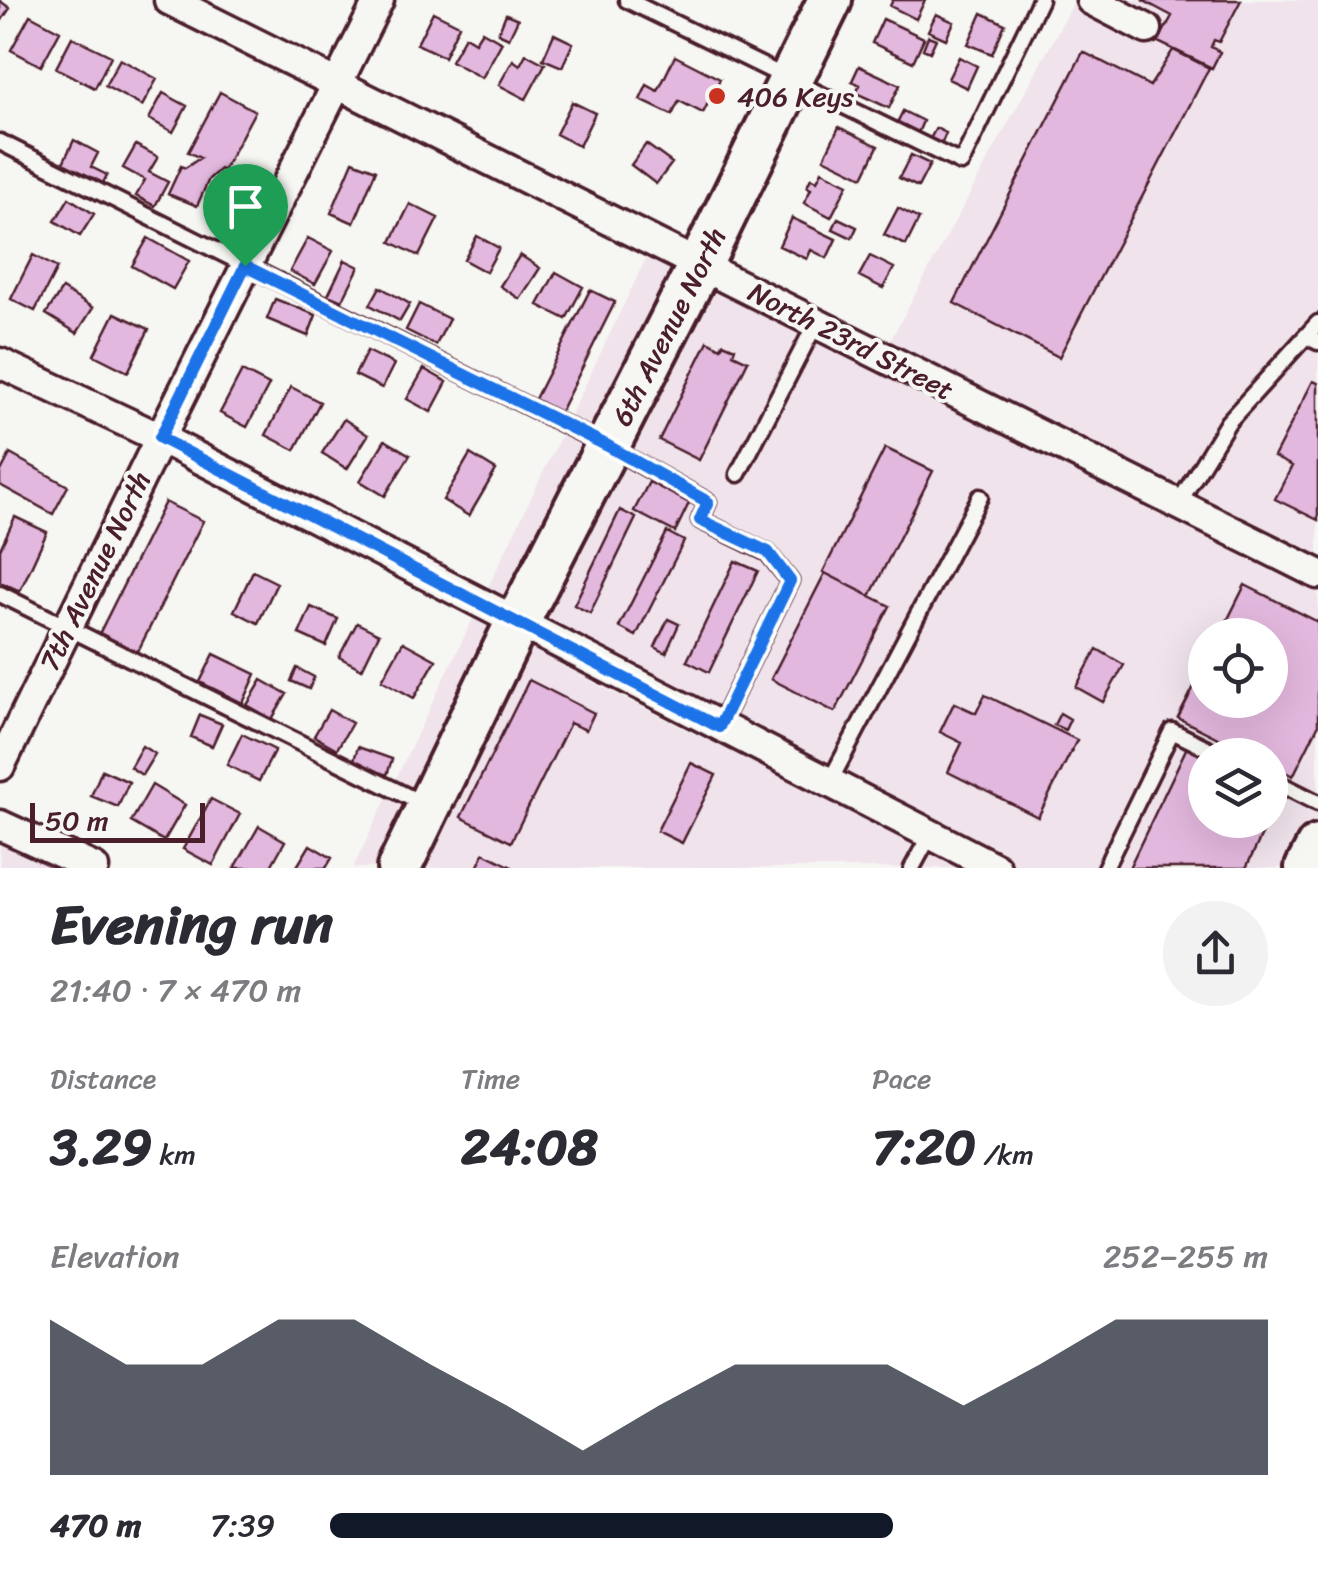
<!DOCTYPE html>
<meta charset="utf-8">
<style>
body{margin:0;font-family:Sriracha,sans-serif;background:#f2f2f3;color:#2b2b33;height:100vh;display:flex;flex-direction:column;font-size:38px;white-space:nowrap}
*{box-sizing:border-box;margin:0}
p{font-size:32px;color:#7c7c81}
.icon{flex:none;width:55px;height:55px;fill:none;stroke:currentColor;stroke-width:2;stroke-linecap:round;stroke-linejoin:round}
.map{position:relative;height:868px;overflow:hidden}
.details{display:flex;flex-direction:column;background:#fff;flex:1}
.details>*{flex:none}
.buttons{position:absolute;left:1188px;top:618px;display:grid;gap:20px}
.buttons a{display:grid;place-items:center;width:100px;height:100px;border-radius:50%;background:#fff;box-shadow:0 10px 40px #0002;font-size:50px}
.scale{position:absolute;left:30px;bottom:25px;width:175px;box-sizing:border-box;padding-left:10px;border:5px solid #4a1f2b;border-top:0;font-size:28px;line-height:35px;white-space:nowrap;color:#4a1f2b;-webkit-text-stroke:8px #f6f6f2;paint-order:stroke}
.pin{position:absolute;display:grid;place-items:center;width:85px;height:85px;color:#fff;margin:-102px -42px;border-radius:50% 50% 50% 0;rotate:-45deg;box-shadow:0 0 10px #0007}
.pin .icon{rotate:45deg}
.round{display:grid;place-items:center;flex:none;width:105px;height:105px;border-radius:52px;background:#f2f2f3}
.summary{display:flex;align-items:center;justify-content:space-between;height:170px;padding:0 50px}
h1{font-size:55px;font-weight:700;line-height:75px}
.figures{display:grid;grid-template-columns:repeat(3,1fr);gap:15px;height:170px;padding:10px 50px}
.figures div{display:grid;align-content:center}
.figures b{font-size:50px;font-weight:700}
.figures small{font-size:28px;font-weight:400}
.figures p{font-size:28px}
.chart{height:280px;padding:20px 50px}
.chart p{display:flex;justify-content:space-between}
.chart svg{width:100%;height:180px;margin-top:10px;fill:#111827;opacity:.7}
ul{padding:0 50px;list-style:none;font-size:32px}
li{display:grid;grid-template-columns:160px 120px 1fr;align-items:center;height:75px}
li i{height:25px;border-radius:12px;background:#111827}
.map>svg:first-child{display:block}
</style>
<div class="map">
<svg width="1318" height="868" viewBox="0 0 1318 868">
<rect width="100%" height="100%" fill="#f6f6f2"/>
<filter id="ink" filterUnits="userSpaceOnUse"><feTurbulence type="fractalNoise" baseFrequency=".01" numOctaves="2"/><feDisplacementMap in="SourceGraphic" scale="20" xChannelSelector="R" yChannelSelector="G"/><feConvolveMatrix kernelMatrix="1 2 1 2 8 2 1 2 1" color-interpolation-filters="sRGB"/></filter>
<g filter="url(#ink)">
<path fill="#f0e3ec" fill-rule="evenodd" d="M1075 0H1318V868H983L569 671 965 868H353L654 242 882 356ZM1205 635H1270V700H1205ZM1205 755H1270V820H1205Z
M0 826 81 868H0Z"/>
<path fill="#e3b8de" stroke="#4a1f2b" stroke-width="2.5" d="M893 0H925L916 19 890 6Z
M1142 0H1241L1219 42 1214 40 1211 47 1220 52 1212 68 1158 42 1172 16Z
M0 1 10 8 0 23Z
M433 12 459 25 444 57 417 44Z
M982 13 1005 24 992 54 968 44Z
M506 14 518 19 509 38 498 33Z
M936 14 954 22 946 39 928 31Z
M30 15 60 31 41 66 11 50Z
M883 19 924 38 913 62 872 43Z
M482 31 502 42 482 78 451 61 465 36 475 42Z
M554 34 573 43 562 67 543 59Z
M928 36 936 39 930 52 923 49Z
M72 37 111 56 95 88 56 68Z
M1173 50 1209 68 1059 357 954 303 1083 52 1150 86Z
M526 54 545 64 526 99 499 85 513 60 520 65Z
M675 56 720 79 703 113 679 101 672 115 640 100 647 85 658 91Z
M959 57 977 66 967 88 948 79Z
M120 59 157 79 142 106 105 86Z
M859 66 900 85 889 108 856 93 860 85 852 81Z
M220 92 255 111 223 171 220 169 209 179 197 206 168 194 181 166 185 168 200 158 188 152Z
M163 93 187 106 173 132 149 119Z
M572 102 595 113 579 146 556 134Z
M903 111 923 121 918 133 897 123Z
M839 127 878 146 863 177 824 158Z
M936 128 946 133 941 145 930 139Z
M74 140 98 153 91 167 107 175 103 183 63 163Z
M646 144 672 163 656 184 631 165Z
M136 145 158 157 149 172 168 182 155 206 136 196 145 180 123 168Z
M911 155 930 164 918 187 899 178Z
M353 161 376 170 354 223 331 213Z
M822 171 848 184 831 217 804 203 811 189 807 187 811 178 817 181Z
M69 198 94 214 80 236 55 221Z
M410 204 438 218 419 256 391 242Z
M898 208 919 219 906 245 884 235Z
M792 218 836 239 827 258 811 250 807 259 779 246Z
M838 218 857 227 852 238 833 229Z
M477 236 499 248 486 272 464 260Z
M148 238 189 261 173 289 132 266Z
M308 238 333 251 315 284 290 271Z
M33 255 57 268 35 311 11 299Z
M520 255 540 268 520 299 500 286Z
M870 256 894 268 883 288 859 276Z
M345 260 359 267 342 301 328 295Z
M556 272 583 287 566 319 538 305Z
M380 287 410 304 400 321 370 305Z
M62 289 93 308 77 333 46 314Z
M590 290 615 302 560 412 535 399Z
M275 299 316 315 308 336 267 319Z
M419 304 449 319 436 345 406 330Z
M115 313 149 329 128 372 94 355Z
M708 341 721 348 723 343 735 348 733 354 748 361 699 460 659 440Z
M367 351 394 364 382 388 355 375Z
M424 369 447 382 431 412 407 399Z
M242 371 269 385 247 427 220 413Z
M1313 381 1318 383V520L1275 499 1292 466 1274 457Z
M291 387 320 402 295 450 266 435Z
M344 419 368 435 347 469 322 453Z
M385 440 410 455 385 496 360 481Z
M885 448 933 471 870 596 823 572Z
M10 454 68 486 53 514 0 485V473Z
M470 454 496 470 469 516 443 500Z
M649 482 689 503 675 532 634 511Z
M165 502 203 521 136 655 98 636Z
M620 510 636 518 590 613 574 605Z
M15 517 47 532 20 591 0 582V549Z
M667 532 684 541 636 636 619 627Z
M735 561 758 571 709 672 687 661Z
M253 571 277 583 258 623 234 611Z
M825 573 890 606 835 712 771 679Z
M1245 585 1318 622V726L1293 776 1270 764V755H1252L1178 718 1205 665V700H1270V635H1220Z
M311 607 338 619 326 646 299 634Z
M668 619 679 624 666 653 655 647Z
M357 623 379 634 362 669 339 657Z
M403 642 436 660 414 698 382 680Z
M1097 649 1124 665 1103 702 1076 687Z
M214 654 256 674 243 703 200 682Z
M297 668 314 677 309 689 291 681Z
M262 680 287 694 272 719 247 705Z
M529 680 594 713 586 730 570 723 511 842 461 817Z
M985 695 1077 740 1038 817 948 772 962 743 940 732 954 703 976 713Z
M329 710 352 723 337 749 314 736Z
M1060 713 1070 719 1065 730 1054 725Z
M200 715 222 724 212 746 191 737Z
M242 734 275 750 259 781 227 765Z
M142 746 155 754 142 775 130 767Z
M358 747 392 759 387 775 353 763Z
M1187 747 1205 755V820H1269L1246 868H1129Z
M691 763 716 775 682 843 657 831Z
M102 770 129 782 118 807 91 796Z
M152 785 185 805 164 841 131 822Z
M1270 786 1283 793 1270 819Z
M211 799 240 814 213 865 183 849Z
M259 826 285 841 270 868H235Z
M310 845 332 858 326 868H296Z
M484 853 514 868H477Z"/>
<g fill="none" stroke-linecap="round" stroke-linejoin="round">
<defs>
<path id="service" d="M627 0 961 163 1040 0
M0 142 607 446 708 502 700 520 768 553 790 581 719 727
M1306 336 1318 323
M738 474 816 323
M1178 504 1228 422 1306 336 1318 342
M0 594 425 805
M1270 779 1318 803
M829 783 980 497
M912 868 930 835
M1105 868 1172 731 1221 755"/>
<path id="minor" d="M169 0 1318 574
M1091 0 1147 29
M0 363 160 438 996 868
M0 766 160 438 379 0
M0 825 94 868"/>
<g id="primary">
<path id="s1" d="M399 868 517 623 700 265 830 0"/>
<path d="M1307 868 1318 847"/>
</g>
</defs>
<use href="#service" stroke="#4a1f2b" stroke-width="21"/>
<use href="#minor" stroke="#4a1f2b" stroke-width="35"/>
<use href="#primary" stroke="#4a1f2b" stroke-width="50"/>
<use href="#service" stroke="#f6f6f2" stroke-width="14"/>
<use href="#minor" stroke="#f6f6f2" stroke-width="28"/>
<use href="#primary" stroke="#f6f6f2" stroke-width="42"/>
</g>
</g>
<g fill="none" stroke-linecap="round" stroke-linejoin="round" filter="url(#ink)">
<defs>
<path id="route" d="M245 266 608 446 708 502 700 520 768 552 790 581 719 727 160 438Z"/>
</defs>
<use href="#route" stroke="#fff" stroke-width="20"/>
<use href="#route" stroke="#1a73e8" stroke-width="12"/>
</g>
<circle fill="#c8321e" stroke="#f6f6f2" stroke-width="4" cx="717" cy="96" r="10"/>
<g text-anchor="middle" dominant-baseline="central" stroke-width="8" stroke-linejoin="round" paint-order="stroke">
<g font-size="28" fill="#4a1f2b" stroke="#f6f6f2" text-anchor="start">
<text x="737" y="96">406 Keys</text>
</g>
<g font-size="28" fill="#4a1f2b" stroke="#f6f6f2">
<text stroke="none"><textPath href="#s1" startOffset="605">6th Avenue North</textPath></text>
<text transform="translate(851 341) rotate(27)">North 23rd Street</text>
<text transform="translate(95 571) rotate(-64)">7th Avenue North</text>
</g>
</g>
</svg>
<div class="buttons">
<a><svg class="icon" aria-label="locate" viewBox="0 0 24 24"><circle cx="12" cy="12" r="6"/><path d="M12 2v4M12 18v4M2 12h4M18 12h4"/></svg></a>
<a><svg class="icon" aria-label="layers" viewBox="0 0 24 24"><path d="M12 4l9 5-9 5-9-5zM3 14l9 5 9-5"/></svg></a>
</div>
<div class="scale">50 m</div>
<div class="pin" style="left:245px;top:266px;background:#1e9e55"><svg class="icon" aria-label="arrive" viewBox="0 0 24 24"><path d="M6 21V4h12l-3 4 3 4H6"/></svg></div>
</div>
<section class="details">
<div class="summary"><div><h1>Evening run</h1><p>21:40 · 7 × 470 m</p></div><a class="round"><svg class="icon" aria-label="share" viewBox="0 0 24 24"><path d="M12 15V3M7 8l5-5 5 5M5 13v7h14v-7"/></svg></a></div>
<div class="figures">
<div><p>Distance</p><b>3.29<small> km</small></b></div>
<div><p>Time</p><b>24:08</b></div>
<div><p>Pace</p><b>7:20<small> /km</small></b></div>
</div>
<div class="chart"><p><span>Elevation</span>252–255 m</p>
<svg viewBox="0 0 160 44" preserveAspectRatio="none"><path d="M0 44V6L10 17L20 17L30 6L40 6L50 17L60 27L70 38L80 27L90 17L100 17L110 17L120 27L130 17L140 6L150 6L160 6V44z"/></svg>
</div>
<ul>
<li><b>470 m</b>7:39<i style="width:60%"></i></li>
</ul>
</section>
